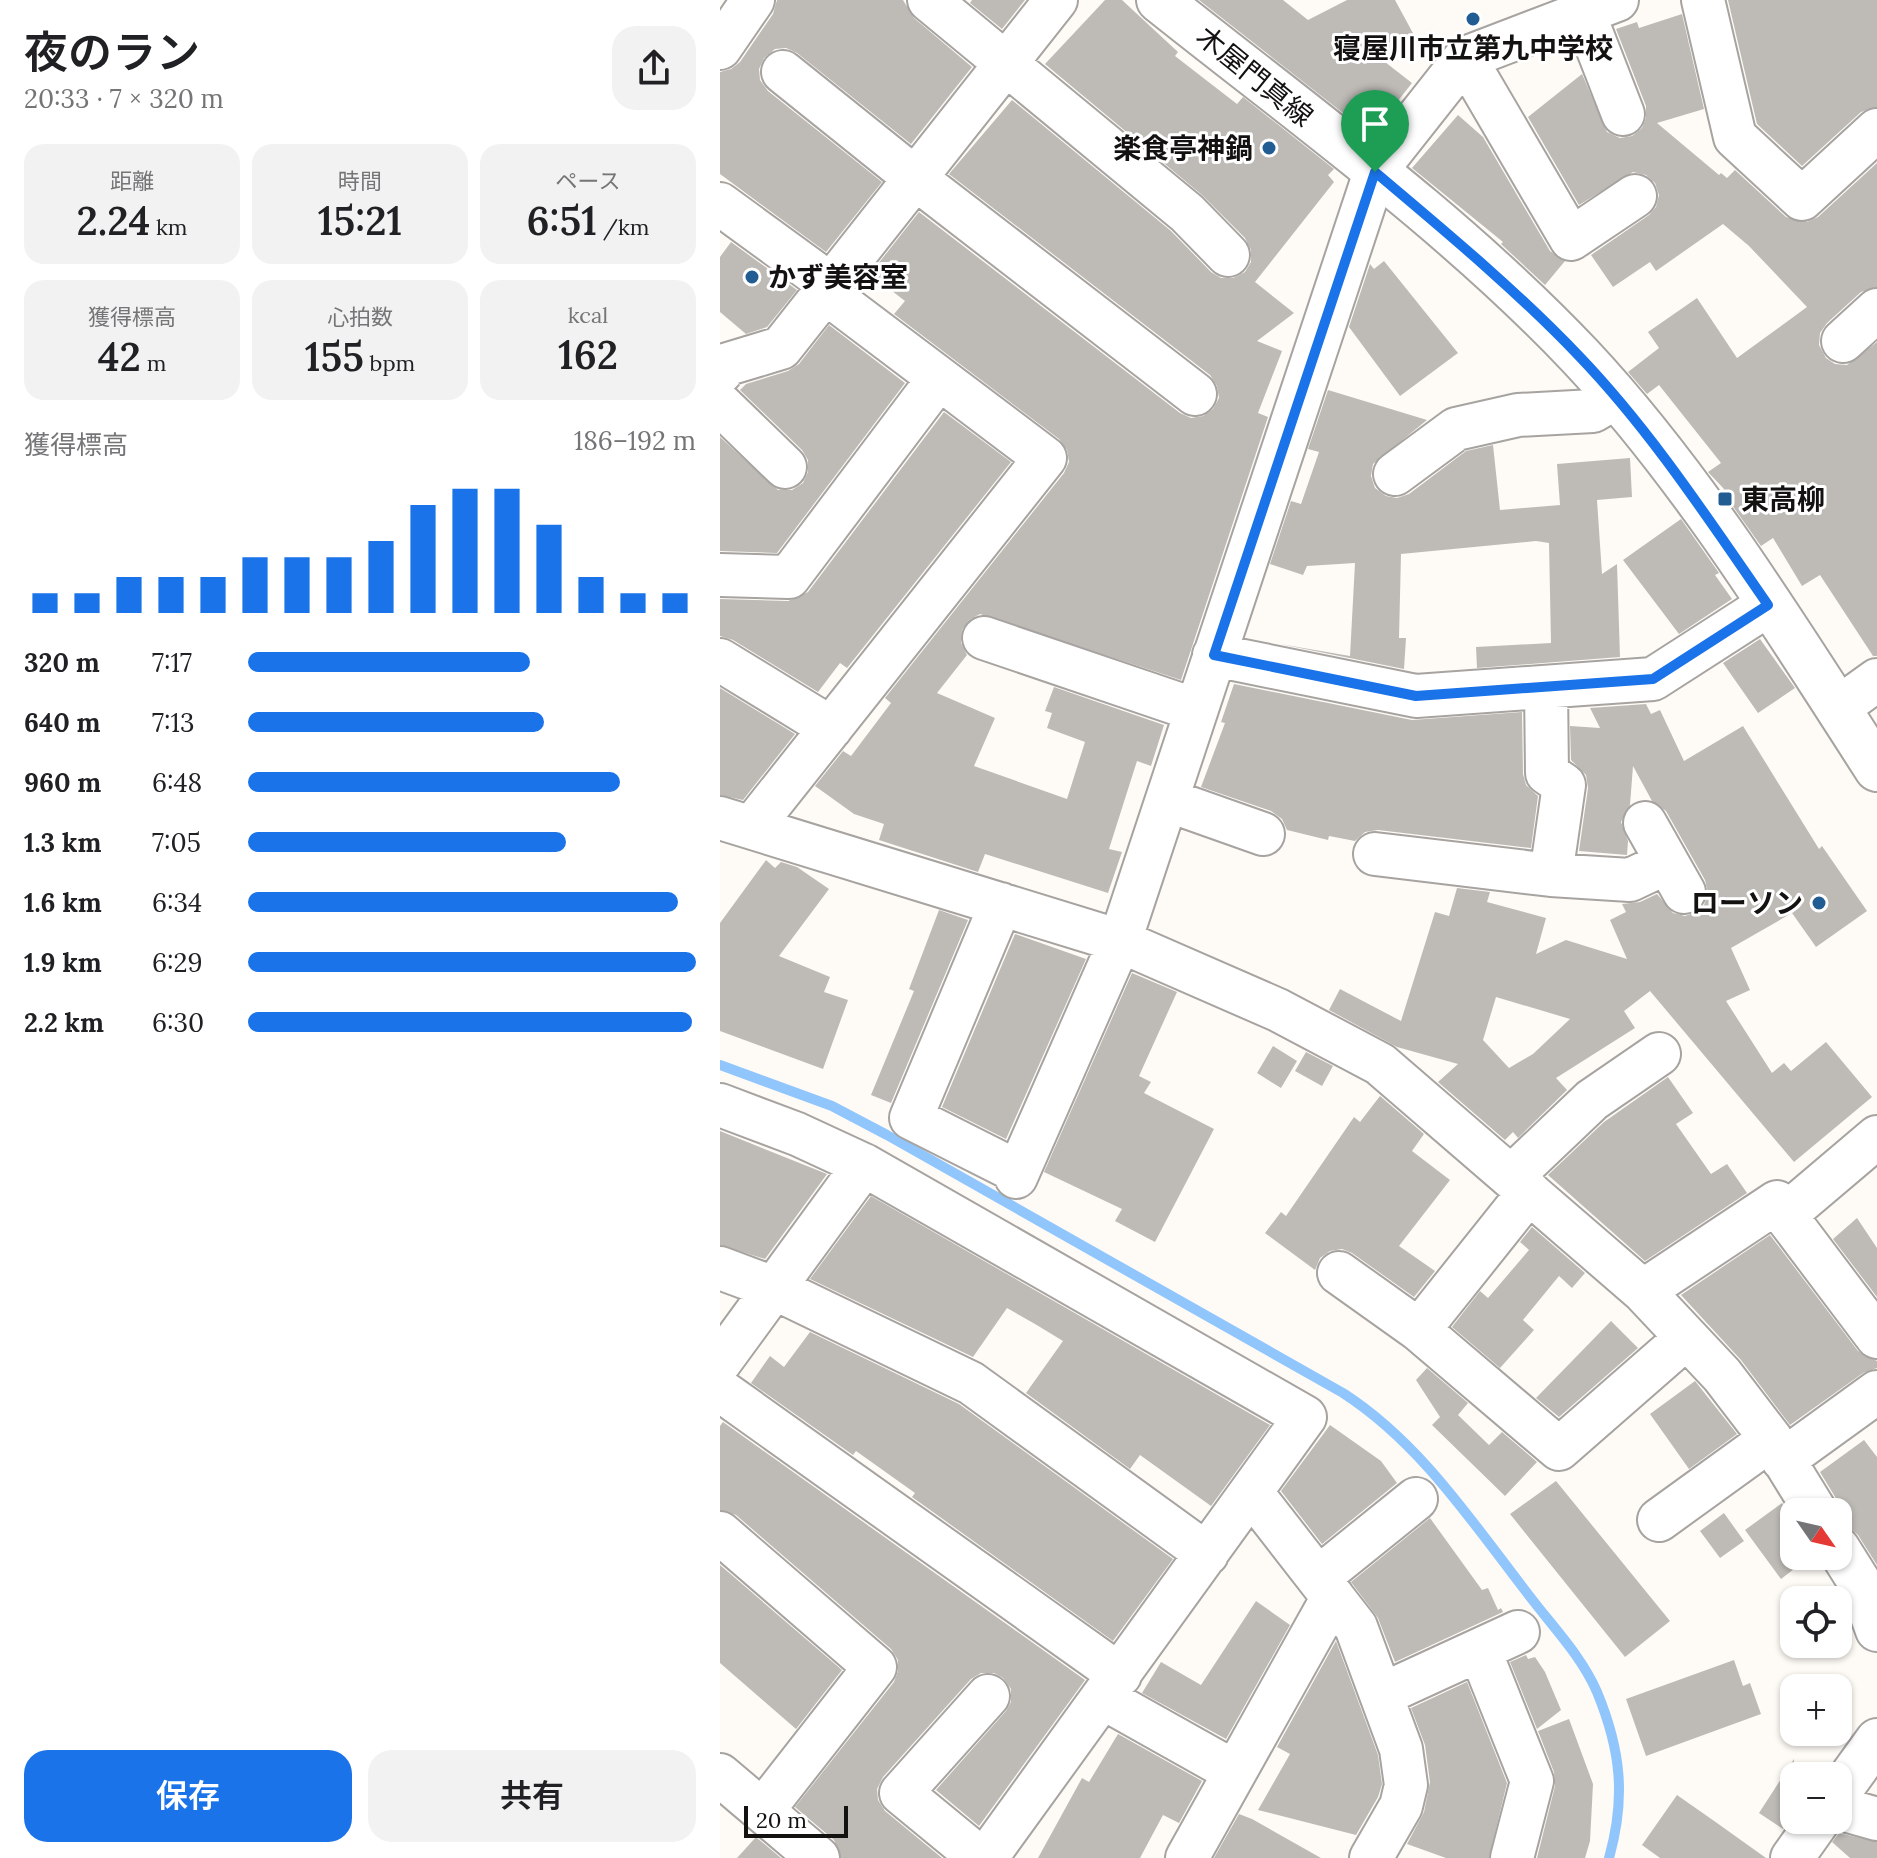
<!DOCTYPE html>
<html lang="ja">
<meta charset="utf-8">
<style>
body{margin:0;font-family:Lora,"Noto Sans JP",serif;background:#f2f2f2;color:#202124;height:100vh;display:flex;flex-direction:column;font-size:30px;white-space:nowrap}
*{box-sizing:border-box;margin:0}
p{font-size:26px;color:#757577}
.icon{flex:none;width:44px;height:44px;fill:none;stroke:currentColor;stroke-width:2;stroke-linecap:round;stroke-linejoin:round}
.map{position:relative;flex:1;overflow:hidden}
.panel{display:flex;flex-direction:column;background:#fff;width:720px}
.panel>*{flex:none}
.needle{width:52px;rotate:124deg}
.tools{position:absolute;left:1060px;top:1498px;display:grid;gap:16px}
.tools a{display:grid;place-items:center;width:72px;height:72px;border-radius:16px;background:#fff;box-shadow:0 2px 6px #0004;font-size:40px}
.scale{position:absolute;left:24px;bottom:20px;width:104px;box-sizing:border-box;padding-left:8px;border:4px solid #131211;border-top:0;font-size:22px;line-height:28px;white-space:nowrap;color:#131211;-webkit-text-stroke:6px #fff;paint-order:stroke}
.pin{position:absolute;display:grid;place-items:center;width:68px;height:68px;color:#fff;margin:-82px -34px;border-radius:50% 50% 50% 0;rotate:-45deg;box-shadow:0 0 8px #0007}
.pin .icon{rotate:45deg}
.round{display:grid;place-items:center;flex:none;width:84px;height:84px;border-radius:24px;background:#f2f2f2}
.head{display:flex;align-items:center;justify-content:space-between;height:136px;padding:0 24px}
h1{font-size:44px;font-weight:600;line-height:60px}
.stats{display:grid;grid-template-columns:repeat(3,1fr);gap:12px;height:136px;padding:8px 24px}
.stats div{display:grid;align-content:center;border-radius:20px;background:#f2f2f2;text-align:center}
.stats b{font-size:40px;font-weight:600}
.stats small{font-size:22px;font-weight:400}
.stats p{font-size:22px}
.chart{height:224px;padding:16px 24px}
.chart p{display:flex;justify-content:space-between}
.chart svg{width:100%;height:144px;margin-top:8px;stroke:#1a73e8;stroke-width:6}
.primary-button{display:flex;gap:16px;margin-top:auto;padding:16px 24px}
.primary-button a{flex:1;height:92px;border-radius:24px;background:#1a73e8;color:#fff;font-size:32px;font-weight:600;line-height:92px;text-align:center}
.primary-button a+a{background:#f2f2f2;color:#202124}
ul{padding:0 24px;list-style:none;font-size:26px}
li{display:grid;grid-template-columns:128px 96px 1fr;align-items:center;height:60px}
li i{height:20px;border-radius:10px;background:#1a73e8}
main{display:flex;flex:1;min-height:0}
.map>svg:first-child{display:block}
</style>
<main>
<section class="panel">
<div class="head"><div><h1>夜のラン</h1><p>20:33 · 7 × 320 m</p></div><a class="round"><svg class="icon" aria-label="share" viewBox="0 0 24 24"><path d="M12 15V3M7 8l5-5 5 5M5 13v7h14v-7"/></svg></a></div>
<div class="stats">
<div><p>距離</p><b>2.24<small> km</small></b></div>
<div><p>時間</p><b>15:21</b></div>
<div><p>ペース</p><b>6:51<small> /km</small></b></div>
</div>
<div class="stats">
<div><p>獲得標高</p><b>42<small> m</small></b></div>
<div><p>心拍数</p><b>155<small> bpm</small></b></div>
<div><p>kcal</p><b>162</b></div>
</div>
<div class="chart"><p><span>獲得標高</span>186–192 m</p>
<svg viewBox="0 0 160 44" preserveAspectRatio="none"><path d="M5 44V38M15 44V38M25 44V33M35 44V33M45 44V33M55 44V27M65 44V27M75 44V27M85 44V22M95 44V11M105 44V6M115 44V6M125 44V17M135 44V33M145 44V38M155 44V38"/></svg>
</div>
<ul>
<li><b>320 m</b>7:17<i style="width:63%"></i></li>
<li><b>640 m</b>7:13<i style="width:66%"></i></li>
<li><b>960 m</b>6:48<i style="width:83%"></i></li>
<li><b>1.3 km</b>7:05<i style="width:71%"></i></li>
<li><b>1.6 km</b>6:34<i style="width:96%"></i></li>
<li><b>1.9 km</b>6:29<i style="width:100%"></i></li>
<li><b>2.2 km</b>6:30<i style="width:99%"></i></li>
</ul>
<div class="primary-button"><a>保存</a><a>共有</a></div>
</section>
<div class="map">
<svg width="1157" height="1858" viewBox="0 0 1157 1858">
<rect width="100%" height="100%" fill="#fefbf7"/>
<g fill="none" stroke-linecap="round" stroke-linejoin="round">
<path stroke="#91c6fd" stroke-width="10" d="M0 1065 112 1106 167 1135 623 1393C702 1444 754 1525 811 1598 834 1628 862 1657 877 1692 901 1750 906 1798 889 1858"/>
</g>
<path fill="#bebbb7" fill-rule="evenodd" d="M57 0H183L194 18 252 67 191 144 77 53 66 48 55 49 44 58 39 69 40 80 48 91 162 182 106 252 0 174V72L11 69 20 62 53 14Z
M252 0H305L282 29 250 3Z
M385 0H402L458 52 455 56 517 104 523 97 614 169 608 175 614 182 535 282 574 313 537 341 562 351 538 413 548 417 461 680 260 614 249 620 242 630 241 643 247 655 217 693 275 718 254 766 347 799 365 742 327 728 332 713 325 711 334 687 444 725 431 766 417 761 389 849 402 852 388 893 265 854 258 872 159 840 164 824 134 814 95 786 123 751 131 756 171 703 165 698 344 473 349 462 347 450 339 439 174 314 185 301 150 274 199 212 460 413 471 418 483 416 493 409 499 398 497 386 490 375 229 174 292 100 451 231 491 272 501 278H513L525 272 531 262V250L525 238 482 195 325 64Z
M479 0H563L588 20 627 0H675L694 35 656 55 692 83 651 135Z
M1008 0H1157V107L1141 112 1082 166 1037 124Z
M962 14 984 109 937 123 999 175 1001 173 1007 178 1015 170 1066 217 1087 222 1098 217 1157 163V287L1141 292 1107 323 1100 333 1099 345 1106 358 1115 364 1127 365 1157 342V656H1153L1100 575 1082 586 1053 538 1041 546 1002 491 1004 489 988 472 1001 463 939 385 927 394 908 372 939 348 928 332 977 298 1017 358 1087 307 1029 246 1003 224 936 271 930 262 893 287 871 255 929 215 936 207 939 195 935 183 926 175 913 172 859 205 808 117 862 74 887 132 900 138 912 136 922 128 926 118V106L896 29 917 22 919 28Z
M738 115 763 137 830 251 845 261 825 285 781 244 783 242 692 168Z
M11 242 77 290 47 327 26 334 0 312V257Z
M664 261 738 353 680 396 629 327 650 264 654 269Z
M109 325 185 383 57 553 0 551V437L58 490H72L83 483 88 472V460L82 450 20 390 26 384 68 371 79 364Z
M608 390 707 420 653 464 651 476 655 488 666 496 677 498 689 494 746 451 773 445 780 510 840 505 837 464 910 458 912 497 877 500 882 574 897 564 900 657 757 668 756 647 831 643 829 543 816 541 681 554 679 638H686L684 669 560 644 630 656 635 563 587 566 583 575 550 564 571 501 581 504 599 452 588 449Z
M224 412 291 462 127 668 120 663 98 692 13 640 0 636V599L68 601 88 592Z
M961 519 999 573 995 575 1012 599 959 634 903 560Z
M1040 639 1075 688 1038 713 1003 663Z
M514 684 692 720 802 712 803 774 806 785 818 796 811 848 658 830 645 832 635 841 609 836 608 840 567 830 562 819 551 811 481 787 505 723 501 722Z
M0 688 75 734 23 800 0 795Z
M926 704 931 714 940 710 964 761 1023 726 1099 849 1102 846 1147 911 1096 947 1072 913 1011 948 1030 990 1006 1001 1052 1073 1064 1063 1071 1071 1106 1042 1152 1097 1074 1162 930 991 904 1011 915 1028 836 1078 847 1090 798 1138 793 1132 785 1140 718 1082 738 1064 677 1047 609 1010 620 989 681 1021 715 912 729 916 737 888 770 892 767 902 826 918 816 954 846 940 907 959 890 920 906 912 902 904 920 902 937 894 953 913 965 916 976 912 984 905 988 893 985 880 946 811 932 801 913 766 910 805 901 822 908 841 907 855 859 851 868 788 866 775 851 760 850 726 880 728 870 708ZM776 997 850 1019 813 1054 789 1068 763 1040Z
M46 860 55 868 61 862 77 867 109 889 59 956 110 977 104 992 128 1000 103 1069 0 1031V923Z
M219 910 248 920 171 1103 151 1095 194 991 189 989Z
M295 934 366 959 286 1139 222 1107Z
M412 973 457 992 419 1076 431 1082 424 1093 494 1129 435 1242 395 1221 402 1209 324 1172Z
M553 1046 577 1061 561 1088 537 1073Z
M586 1052 613 1066 602 1086 575 1071Z
M948 1077 973 1113 956 1124 991 1174 1007 1164 1027 1193 925 1261 828 1175 884 1122Z
M660 1096 704 1134 692 1151 730 1180 679 1246 715 1271 694 1297 632 1253 622 1249 610 1251 600 1258 595 1270 545 1233 561 1212 566 1216 634 1117 640 1122Z
M0 1131 107 1174 45 1259 0 1245Z
M151 1196 550 1425 491 1506 420 1455 410 1469 306 1393 343 1341 315 1324 287 1308 253 1357 90 1279Z
M1137 1218 1157 1248V1297L1113 1239Z
M812 1227 865 1273 852 1288 839 1276 803 1320 814 1330 780 1368 732 1327 760 1291 768 1298 809 1250 800 1242Z
M1050 1235 1138 1351 1157 1361V1368L1143 1373 1070 1425 1021 1360 961 1295Z
M891 1321 918 1348 839 1417 816 1398Z
M90 1332 239 1404 453 1559 393 1641 192 1497 195 1493 136 1451 133 1455 31 1383 50 1356 64 1367Z
M707 1368 748 1403 738 1415 769 1445 782 1432 817 1462 785 1496 712 1425 720 1417 696 1380Z
M975 1381 1017 1434 969 1469 930 1414Z
M3 1422 365 1680 259 1826 216 1790 286 1711 291 1702V1689L283 1678 274 1673H261L251 1679 163 1777 157 1789 158 1800 165 1811 222 1858H121L114 1840 75 1807 174 1682 178 1671V1660L171 1649 16 1515 0 1510V1426Z
M610 1425 661 1461 677 1483 602 1544 561 1491Z
M1144 1440 1157 1457V1565L1138 1535 1128 1526 1118 1524 1117 1500 1100 1472Z
M836 1481 950 1621 905 1657 790 1514Z
M1062 1503 1074 1522V1556H1091L1061 1579 1025 1530Z
M1004 1513 1024 1541 1000 1558 980 1531Z
M710 1518 762 1590 768 1588 778 1610 781 1608 783 1612 675 1662 658 1618 631 1582Z
M0 1565 122 1670 76 1729 0 1663Z
M536 1601 570 1625 506 1739 422 1693 441 1662 481 1685Z
M616 1641 658 1755 662 1784 658 1797 636 1835 538 1810 570 1754 557 1747Z
M806 1655 808 1659 815 1657 825 1672 841 1710 817 1729 790 1662Z
M1014 1660 1023 1686 1030 1683 1041 1714 926 1756 906 1699Z
M747 1682 787 1783 769 1858H726L687 1844 704 1812 710 1782 705 1745 691 1708Z
M849 1719 873 1784 870 1841 865 1858H817L835 1786 834 1772 818 1731Z
M398 1734 482 1781 459 1823 443 1815 420 1858H318L362 1778 369 1782Z
M1074 1759V1812L1063 1829 1039 1813Z
M957 1795 997 1823 1046 1858H940L922 1845Z
M519 1814 532 1819 601 1858H494Z
M1119 1833 1157 1842V1858H1130L1112 1842Z
M36 1837 61 1858H17Z"/>
<g fill="none" stroke-linecap="round" stroke-linejoin="round">
<defs>
<path id="minor" d="M209 0 467 213 508 255
M983 0 1015 137 1082 199 1157 130
M863 11 903 114
M0 48 33 0
M745 58 851 239 915 196
M63 72 195 178 475 394
M0 204 111 285
M1123 341 1157 310
M0 373 8 364 61 348 336 0
M0 404 65 467
M675 474 736 429 798 415 873 411 895 398
M0 575 69 577 219 378
M264 638 476 710
M494 655 696 696 933 679 1048 605
M0 660 111 728
M826 687 827 773 844 785 831 875
M1118 708 1157 680
M447 800 543 834
M0 818 400 941 558 1010 660 1064 923 1291 1002 1375 1051 1439 1096 1512
M925 823 964 892
M32 827 325 458 105 292
M655 854 831 875 910 880 946 863
M281 904 191 1118 298 1172
M0 1105 77 1134 144 1165 585 1417 266 1858
M296 1177 400 941 655 172 745 58 897 0
M791 1177 872 1100 939 1054
M1065 1215 1157 1337
M0 1268 54 1288 251 1383 487 1554
M619 1273 699 1330 839 1449 966 1338
M923 1291 1057 1202 1065 1215 1157 1137
M699 1330 809 1192
M0 1362 144 1165
M0 1390 400 1675
M1063 1460 1157 1392
M531 1492 636 1627 681 1749 686 1785 681 1806 651 1858
M939 1520 1051 1439
M0 1533 155 1667 43 1810
M1118 1548 1140 1583 1157 1630
M598 1578 696 1499
M760 1651 812 1781 792 1858
M661 1695 798 1632
M383 1698 515 1772
M0 1775 98 1858
M1118 1794 1157 1740
M1118 1808 1157 1819
M260 1858 181 1793 268 1696
M467 1858 613 1597
M1072 1858 1099 1820"/>
<path id="major" d="M439 0C582 114 734 223 860 356 972 475 1068 631 1157 769"/>
</defs>
<use href="#minor" stroke="#a7a3a0" stroke-width="46"/>
<use href="#major" stroke="#a7a3a0" stroke-width="48"/>
<use href="#minor" stroke="#fff" stroke-width="42"/>
<use href="#major" stroke="#fff" stroke-width="44"/>
</g>
<g fill="none" stroke-linecap="round" stroke-linejoin="round">
<defs>
<path id="route" d="M655 172C725 231 796 290 859 356 931 431 989 520 1048 605L933 679 696 696 494 655Z"/>
</defs>
<use href="#route" stroke="#fff" stroke-width="16"/>
<use href="#route" stroke="#1a73e8" stroke-width="10"/>
</g>
<g fill="#215c93" stroke="#fff" stroke-width="3">
<circle cx="753" cy="19" r="8"/>
<circle cx="549" cy="148" r="8"/>
<circle cx="32" cy="277" r="8"/>
<rect x="997" y="491" width="16" height="16" rx="4"/>
<circle cx="1099" cy="903" r="8"/>
</g>
<g text-anchor="middle" dominant-baseline="central" stroke-width="6" stroke-linejoin="round" paint-order="stroke">
<g font-size="28" font-weight="bold" fill="#131211" stroke="#fff" text-anchor="end">
<text x="753" y="48" text-anchor="middle">寝屋川市立第九中学校</text>
<text x="533" y="148">楽食亭神鍋</text>
<text x="48" y="277" text-anchor="start">かず美容室</text>
<text x="1021" y="499" text-anchor="start">東高柳</text>
<text x="1083" y="903">ローソン</text>
</g>
<g font-size="28" fill="#131211" stroke="#fff">
<text transform="translate(535 76) rotate(39)">木屋門真線</text>
</g>
</g>
</svg>
<div class="tools">
<a><svg class="needle" viewBox="-14 -14 28 28"><path d="M0-13l5 13h-10z" fill="#e53935"/><path d="M0 13l5-13h-10z" fill="#757577"/></svg></a>
<a><svg class="icon" aria-label="locate" viewBox="0 0 24 24"><circle cx="12" cy="12" r="6"/><path d="M12 2v4M12 18v4M2 12h4M18 12h4"/></svg></a>
<a>+</a>
<a>−</a>
</div>
<div class="scale">20 m</div>
<div class="pin" style="left:655px;top:172px;background:#1e9e55"><svg class="icon" aria-label="arrive" viewBox="0 0 24 24"><path d="M6 21V4h12l-3 4 3 4H6"/></svg></div>
</div>
</main>
